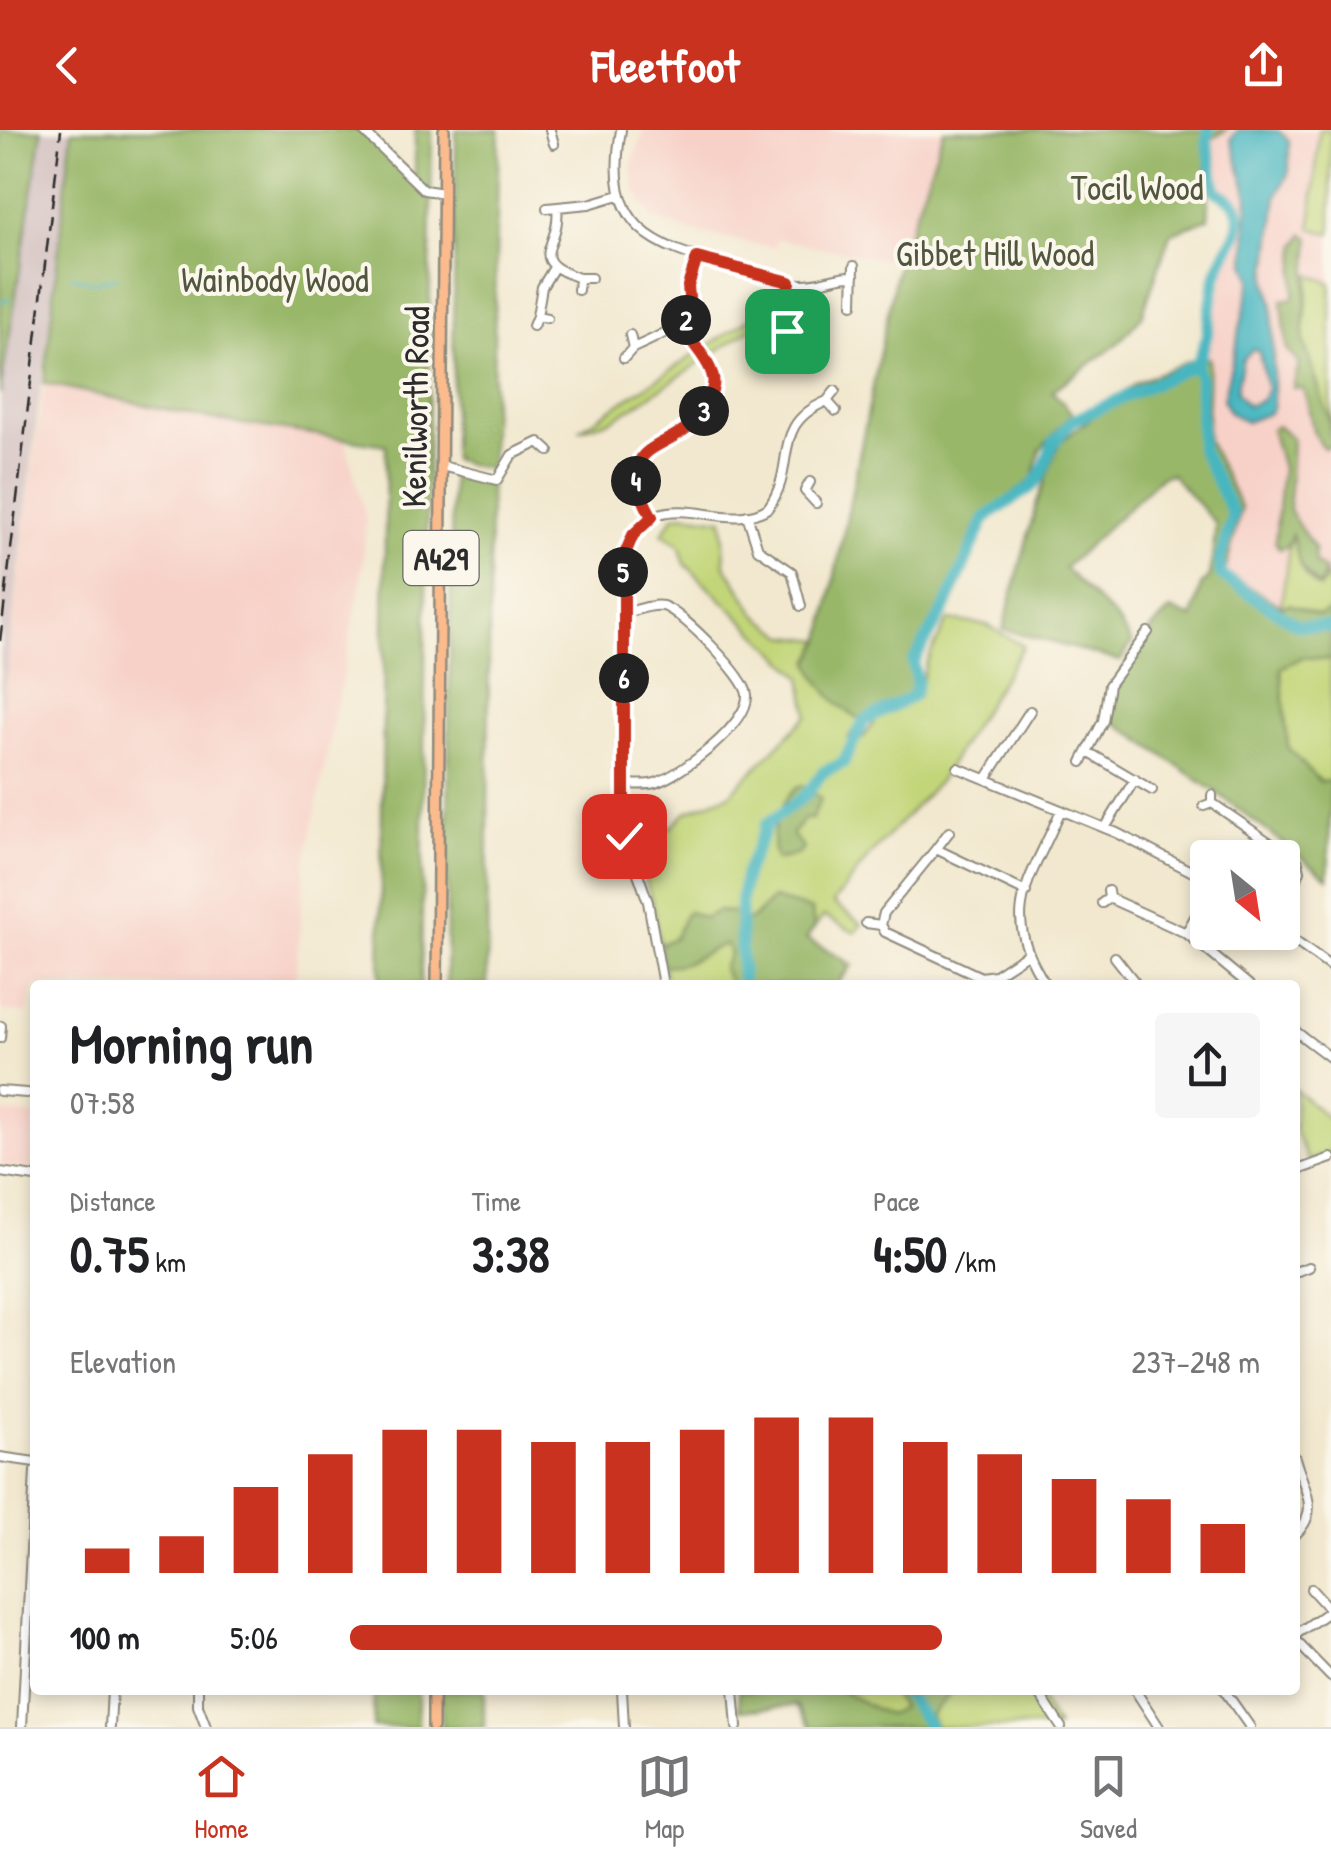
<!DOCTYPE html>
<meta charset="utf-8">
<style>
body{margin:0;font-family:"Patrick Hand",sans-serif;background:#f6f6f6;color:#202124;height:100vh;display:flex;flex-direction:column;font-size:38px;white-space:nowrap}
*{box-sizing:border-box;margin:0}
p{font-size:32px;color:#757577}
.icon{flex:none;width:55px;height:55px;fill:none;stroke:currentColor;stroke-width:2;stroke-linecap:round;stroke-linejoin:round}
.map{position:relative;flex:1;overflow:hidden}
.details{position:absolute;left:30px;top:850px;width:1270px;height:715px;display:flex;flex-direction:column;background:#fff;border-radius:10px;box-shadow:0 5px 15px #0003}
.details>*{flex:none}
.needle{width:65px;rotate:150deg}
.fabs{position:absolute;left:1190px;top:710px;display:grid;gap:20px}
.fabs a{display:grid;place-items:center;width:110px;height:110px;border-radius:10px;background:#fff;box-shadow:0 5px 15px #0003;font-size:50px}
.pin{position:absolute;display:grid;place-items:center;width:85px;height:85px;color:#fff;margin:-42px;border-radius:20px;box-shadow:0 5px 15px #0006}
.km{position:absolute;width:50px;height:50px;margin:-25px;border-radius:50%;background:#222;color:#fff;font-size:28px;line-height:50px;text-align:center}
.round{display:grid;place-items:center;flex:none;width:105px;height:105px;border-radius:10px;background:#f6f6f6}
.overview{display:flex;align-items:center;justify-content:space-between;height:170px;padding:0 40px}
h1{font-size:55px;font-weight:800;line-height:75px}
.stats{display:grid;grid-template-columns:repeat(3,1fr);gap:15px;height:170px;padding:10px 40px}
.stats div{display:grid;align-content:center}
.stats b{font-size:50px;font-weight:800}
.stats small{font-size:28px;font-weight:400}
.stats p{font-size:28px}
.chart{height:280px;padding:20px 40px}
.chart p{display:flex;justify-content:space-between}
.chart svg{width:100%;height:180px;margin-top:10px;stroke:#c8321e;stroke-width:6}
ul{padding:0 40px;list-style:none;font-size:32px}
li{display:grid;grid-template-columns:160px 120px 1fr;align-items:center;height:75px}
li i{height:25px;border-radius:12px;background:#c8321e}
header{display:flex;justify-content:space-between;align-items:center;height:130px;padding:0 40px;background:#c8321e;color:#fff;font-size:45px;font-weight:800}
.tabs{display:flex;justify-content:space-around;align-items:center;height:140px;border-top:2px solid #e0e0e0;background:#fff;font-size:28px;color:#757577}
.tabs a{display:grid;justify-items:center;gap:5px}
.tabs .current{color:#c8321e}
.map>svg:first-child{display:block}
</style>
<header><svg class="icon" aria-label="back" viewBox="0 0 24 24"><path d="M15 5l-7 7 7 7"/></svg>Fleetfoot<svg class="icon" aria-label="share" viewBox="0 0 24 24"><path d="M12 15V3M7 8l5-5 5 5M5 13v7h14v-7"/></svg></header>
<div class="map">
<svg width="1331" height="1597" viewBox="0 0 1331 1597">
<rect width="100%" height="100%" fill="#fbf7ec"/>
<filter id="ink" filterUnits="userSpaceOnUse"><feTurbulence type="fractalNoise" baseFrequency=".01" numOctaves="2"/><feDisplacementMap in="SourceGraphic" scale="20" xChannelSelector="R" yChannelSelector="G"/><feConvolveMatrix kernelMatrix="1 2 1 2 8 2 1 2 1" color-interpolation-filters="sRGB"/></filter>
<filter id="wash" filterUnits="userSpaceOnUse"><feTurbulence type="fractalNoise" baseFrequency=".0048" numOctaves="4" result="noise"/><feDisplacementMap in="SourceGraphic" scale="40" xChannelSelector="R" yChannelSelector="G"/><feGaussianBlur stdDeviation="2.25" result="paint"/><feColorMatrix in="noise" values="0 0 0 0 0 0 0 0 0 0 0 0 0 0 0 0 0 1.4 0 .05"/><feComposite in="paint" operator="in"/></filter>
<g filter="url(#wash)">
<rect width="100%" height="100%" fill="#f2e8cf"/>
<path fill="#f7d1c8" d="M645 0H1331V690L1223 444 1230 404 1204 309V236L1225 136 1237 115 1244 84 1232 63 1218 59 899 132 777 109 774 118 688 101 652 87 636 62 631 34Z
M44 253 210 289 345 310 366 389 361 452 305 734 295 855H35L27 883 0 881V597Z
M0 982 35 986 33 1039 0 1035Z"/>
<path fill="#d2bfc0" d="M42 0H72L0 597V264Z"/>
<path fill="#c2d679" stroke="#768052" stroke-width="2.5" d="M1319 0H1331V104L1311 98Z
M1310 144 1331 153V298L1303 210Z
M766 178 767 188 633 277 611 290 579 300Z
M684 384 723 389 725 435 757 485 786 506 822 510 810 532 850 584 863 590 849 606 848 616 863 608 877 589 918 568 926 533 948 490 987 495 1023 516 940 650 870 725 833 773 862 794 855 803 824 786 806 808 853 835 836 855H667L653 773 631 712 672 697 686 682 730 664 808 585 802 547 685 434 679 414 662 404 674 386Z
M1291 403 1304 444 1316 457 1325 453 1326 445 1331 454V481L1319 486 1281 475Z
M1303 527 1331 530V651L1320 652 1288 618 1280 538Z
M1295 959 1331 991V1022L1308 1031 1295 1001Z
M739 1560H1034L1057 1597H811L797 1575 740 1580Z"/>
<path fill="#99b769" stroke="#62714a" stroke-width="2.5" d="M0 0H42L0 264Z
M72 0H362L415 50V0H432L421 855H380L386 315 210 289 44 253Z
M456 0H499L491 340 452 330Z
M944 0H1227L1205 13 1209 88 1170 104 1142 186 1116 215 1052 261 1072 283 1040 320 1033 349 981 387 941 479 909 532 915 554 912 566 863 590C838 579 819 556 810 532L822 510 898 133Z
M1304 104 1310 108 1303 210 1329 289 1331 316 1324 318C1307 303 1313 277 1302 258H1293L1299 234 1287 220 1282 170 1294 168 1297 115Z
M1196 228H1209L1207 309 1241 379 1225 443 1283 477 1289 474 1319 486 1331 481V530L1303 527 1281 538 1288 618 1320 652 1331 651 1328 748 1220 665 1109 588C1113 546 1139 508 1171 480L1192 488 1201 455 1210 447 1216 394 1171 344 1162 346 1064 438 1118 491 1132 513 1120 531 1003 499 1037 372 1059 313 1137 252Z
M1277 296 1292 308 1289 381 1314 418 1315 433 1325 440 1320 458 1300 436 1292 404 1287 416 1280 419 1275 412 1282 338 1271 299Z
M452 345 490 355 487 855H446Z
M802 655 821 668 812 689H804L792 704 803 718 799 724 777 730C766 709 780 664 802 655Z
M773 769 812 780 814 798 806 809 846 831 848 839 836 855H730L723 838 730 823 726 814C703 820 689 839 663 835L660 815 675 807 687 781 705 788 717 781 738 783 741 792 752 789Z
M374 1560H418V1597H373Z
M442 1560H484V1597H441Z
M739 1560H839L888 1585 901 1577 891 1560H954L929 1585 937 1597H811L797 1575 740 1580Z"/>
<path fill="#47b6c0" stroke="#397076" stroke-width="2.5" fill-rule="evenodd" d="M1237 0 1279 1 1289 11V42L1277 66 1267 150 1273 176V276L1269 283 1246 292 1229 282 1223 269 1252 148 1246 134 1248 66 1231 9ZM1253 219 1259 222 1267 259 1262 270 1247 276 1236 262 1243 229Z"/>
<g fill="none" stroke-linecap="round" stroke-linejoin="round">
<path stroke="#47b6c0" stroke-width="2.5" d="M71 146 93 152 117 147
M0 171 10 169"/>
<path stroke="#47b6c0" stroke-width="12" d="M1196 234 1200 249 1201 319 1233 384 1220 430 1221 445 1297 495 1331 497
M742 855C742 820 737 780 745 746 750 728 761 713 766 695L806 665 823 642 843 633 864 591 913 566 917 554 913 532 945 478 985 388 1031 357 1041 345 1053 313 1072 291 1196 234C1214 203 1207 165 1221 133 1227 117 1243 102 1239 82 1236 70 1226 67 1216 61L1207 11 1209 0
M903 1560 930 1597"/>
</g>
</g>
<g filter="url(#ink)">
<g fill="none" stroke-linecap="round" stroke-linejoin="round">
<defs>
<path id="minor" d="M362 0 424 60 444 63
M550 0 554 14
M621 0C604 98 649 116 734 137 752 141 785 153 801 154 819 155 835 145 854 146
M557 77C562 118 523 128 579 148
M547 78 589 74 619 65
M578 160 579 148H591
M853 174 854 136
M783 181 787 211
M770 183 783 181 790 152
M537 186 542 157 553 139
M533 196 537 186 547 188
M633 218C708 185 676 192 697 128
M624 228 633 218 630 205
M835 261 827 271 836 281
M442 336 497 350 512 325 539 312 549 321
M810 352 805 361 816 373
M747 385 758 419 792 442 801 476
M652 387C604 301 683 329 708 270 711 264 715 255 713 248 711 231 689 210 680 195
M1088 622 1152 660
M1082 632 1103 591 1109 555 1148 502
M958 638 1117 703 1208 750
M986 649 1030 581
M624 654C633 654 645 656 655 653 681 645 749 594 747 565 746 547 681 481 663 476 651 474 637 480 625 483
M1212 673 1298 732 1300 741 1282 779
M1204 676 1212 673V665
M1105 698 1135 649
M936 719 949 702
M1208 764 1186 803 1249 855
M1109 768 1186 803
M1102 773 1109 768 1108 761
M866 793 881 795 885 802 981 847 995 845 1027 824
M881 795 884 783 936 719 1026 762
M1282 802 1331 837
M1115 827 1137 855
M663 855 648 772 623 701 624 426C651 342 722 408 768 378 799 336 768 296 827 271
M1046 855C997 781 1030 753 1061 680
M1295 901 1331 928
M0 908 1 896
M0 961 27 963
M1295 1041 1331 1028
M0 1042 35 1047
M1295 1142 1309 1137
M0 1327 35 1332
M1295 1328C1303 1358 1322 1380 1295 1405
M1311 1459 1331 1481
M1295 1505 1331 1480
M1295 1510 1331 1547
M198 1560V1576L206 1597
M622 1560 624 1597
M734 1560 737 1597
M1037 1560 1061 1597
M1135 1560 1159 1597
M1224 1560 1250 1597
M22 1597 35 1341
M110 1597 112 1560"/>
<path id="major" d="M437 855 444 0
M433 1560V1597"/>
</defs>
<use href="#minor" stroke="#8e8a7d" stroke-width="12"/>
<use href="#major" stroke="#8e8a7d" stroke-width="14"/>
<use href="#minor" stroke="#fff" stroke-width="8"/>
<use href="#major" stroke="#fbbb8c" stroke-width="9"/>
<path stroke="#2b2b2b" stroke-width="2.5" stroke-dasharray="15 8" stroke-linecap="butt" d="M0 511 61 0"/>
</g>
</g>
<g fill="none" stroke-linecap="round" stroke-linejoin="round" filter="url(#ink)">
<defs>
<path id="route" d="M624 706V426L633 405 652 387C604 300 683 329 708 271 711 264 715 255 713 248 711 232 689 209 680 196L690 179 688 156 697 128 790 152 783 181 787 201"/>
</defs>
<use href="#route" stroke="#fff" stroke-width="20"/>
<use href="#route" stroke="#c8321e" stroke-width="12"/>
</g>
<g text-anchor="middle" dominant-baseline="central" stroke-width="8" stroke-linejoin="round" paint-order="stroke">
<rect fill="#fbf7ec" stroke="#696865" stroke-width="2.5" x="403.5" y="401" width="75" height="54" rx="8"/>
<g font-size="32" font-weight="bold" fill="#2b2b2b">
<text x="441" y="428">A429</text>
</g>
<g font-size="35" fill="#51563e" stroke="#fbf7ec">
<text x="1137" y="57">Tocil Wood</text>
<text x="995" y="123">Gibbet Hill Wood</text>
<text x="275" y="149">Wainbody Wood</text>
</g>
<g font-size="35" fill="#2b2b2b" stroke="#fbf7ec">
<text transform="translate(415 277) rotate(-89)">Kenilworth Road</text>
</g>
</g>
</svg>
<div class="fabs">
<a><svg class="needle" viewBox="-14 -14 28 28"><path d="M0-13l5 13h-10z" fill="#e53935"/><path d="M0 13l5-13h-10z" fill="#757577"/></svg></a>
</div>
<div class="pin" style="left:787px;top:201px;background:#1e9e55"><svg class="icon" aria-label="arrive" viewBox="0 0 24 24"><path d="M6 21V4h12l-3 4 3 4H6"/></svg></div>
<div class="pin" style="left:624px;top:706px;background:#d93025"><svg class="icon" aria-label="check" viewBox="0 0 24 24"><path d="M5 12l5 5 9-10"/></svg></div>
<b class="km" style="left:686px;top:190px">2</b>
<b class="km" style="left:704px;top:281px">3</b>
<b class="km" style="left:636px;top:351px">4</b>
<b class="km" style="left:623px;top:442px">5</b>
<b class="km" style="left:624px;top:548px">6</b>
<section class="details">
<div class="overview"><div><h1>Morning run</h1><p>07:58</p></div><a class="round"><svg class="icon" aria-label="share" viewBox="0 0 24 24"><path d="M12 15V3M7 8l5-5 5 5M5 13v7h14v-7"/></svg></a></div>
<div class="stats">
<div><p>Distance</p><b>0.75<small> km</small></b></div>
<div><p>Time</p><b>3:38</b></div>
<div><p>Pace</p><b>4:50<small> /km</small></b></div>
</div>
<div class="chart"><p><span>Elevation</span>237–248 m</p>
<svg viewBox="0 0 160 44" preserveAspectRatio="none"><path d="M5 44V38M15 44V35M25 44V23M35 44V15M45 44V9M55 44V9M65 44V12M75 44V12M85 44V9M95 44V6M105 44V6M115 44V12M125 44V15M135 44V21M145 44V26M155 44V32"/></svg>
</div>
<ul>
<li><b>100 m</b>5:06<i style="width:65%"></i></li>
</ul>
</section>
</div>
<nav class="tabs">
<a class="current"><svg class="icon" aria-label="home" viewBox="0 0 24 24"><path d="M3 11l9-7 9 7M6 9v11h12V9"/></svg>Home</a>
<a><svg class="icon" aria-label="map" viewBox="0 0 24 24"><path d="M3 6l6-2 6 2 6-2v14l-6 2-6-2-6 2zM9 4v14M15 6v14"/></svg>Map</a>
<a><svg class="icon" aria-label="saved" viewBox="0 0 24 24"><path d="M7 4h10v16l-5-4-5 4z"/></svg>Saved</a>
</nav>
